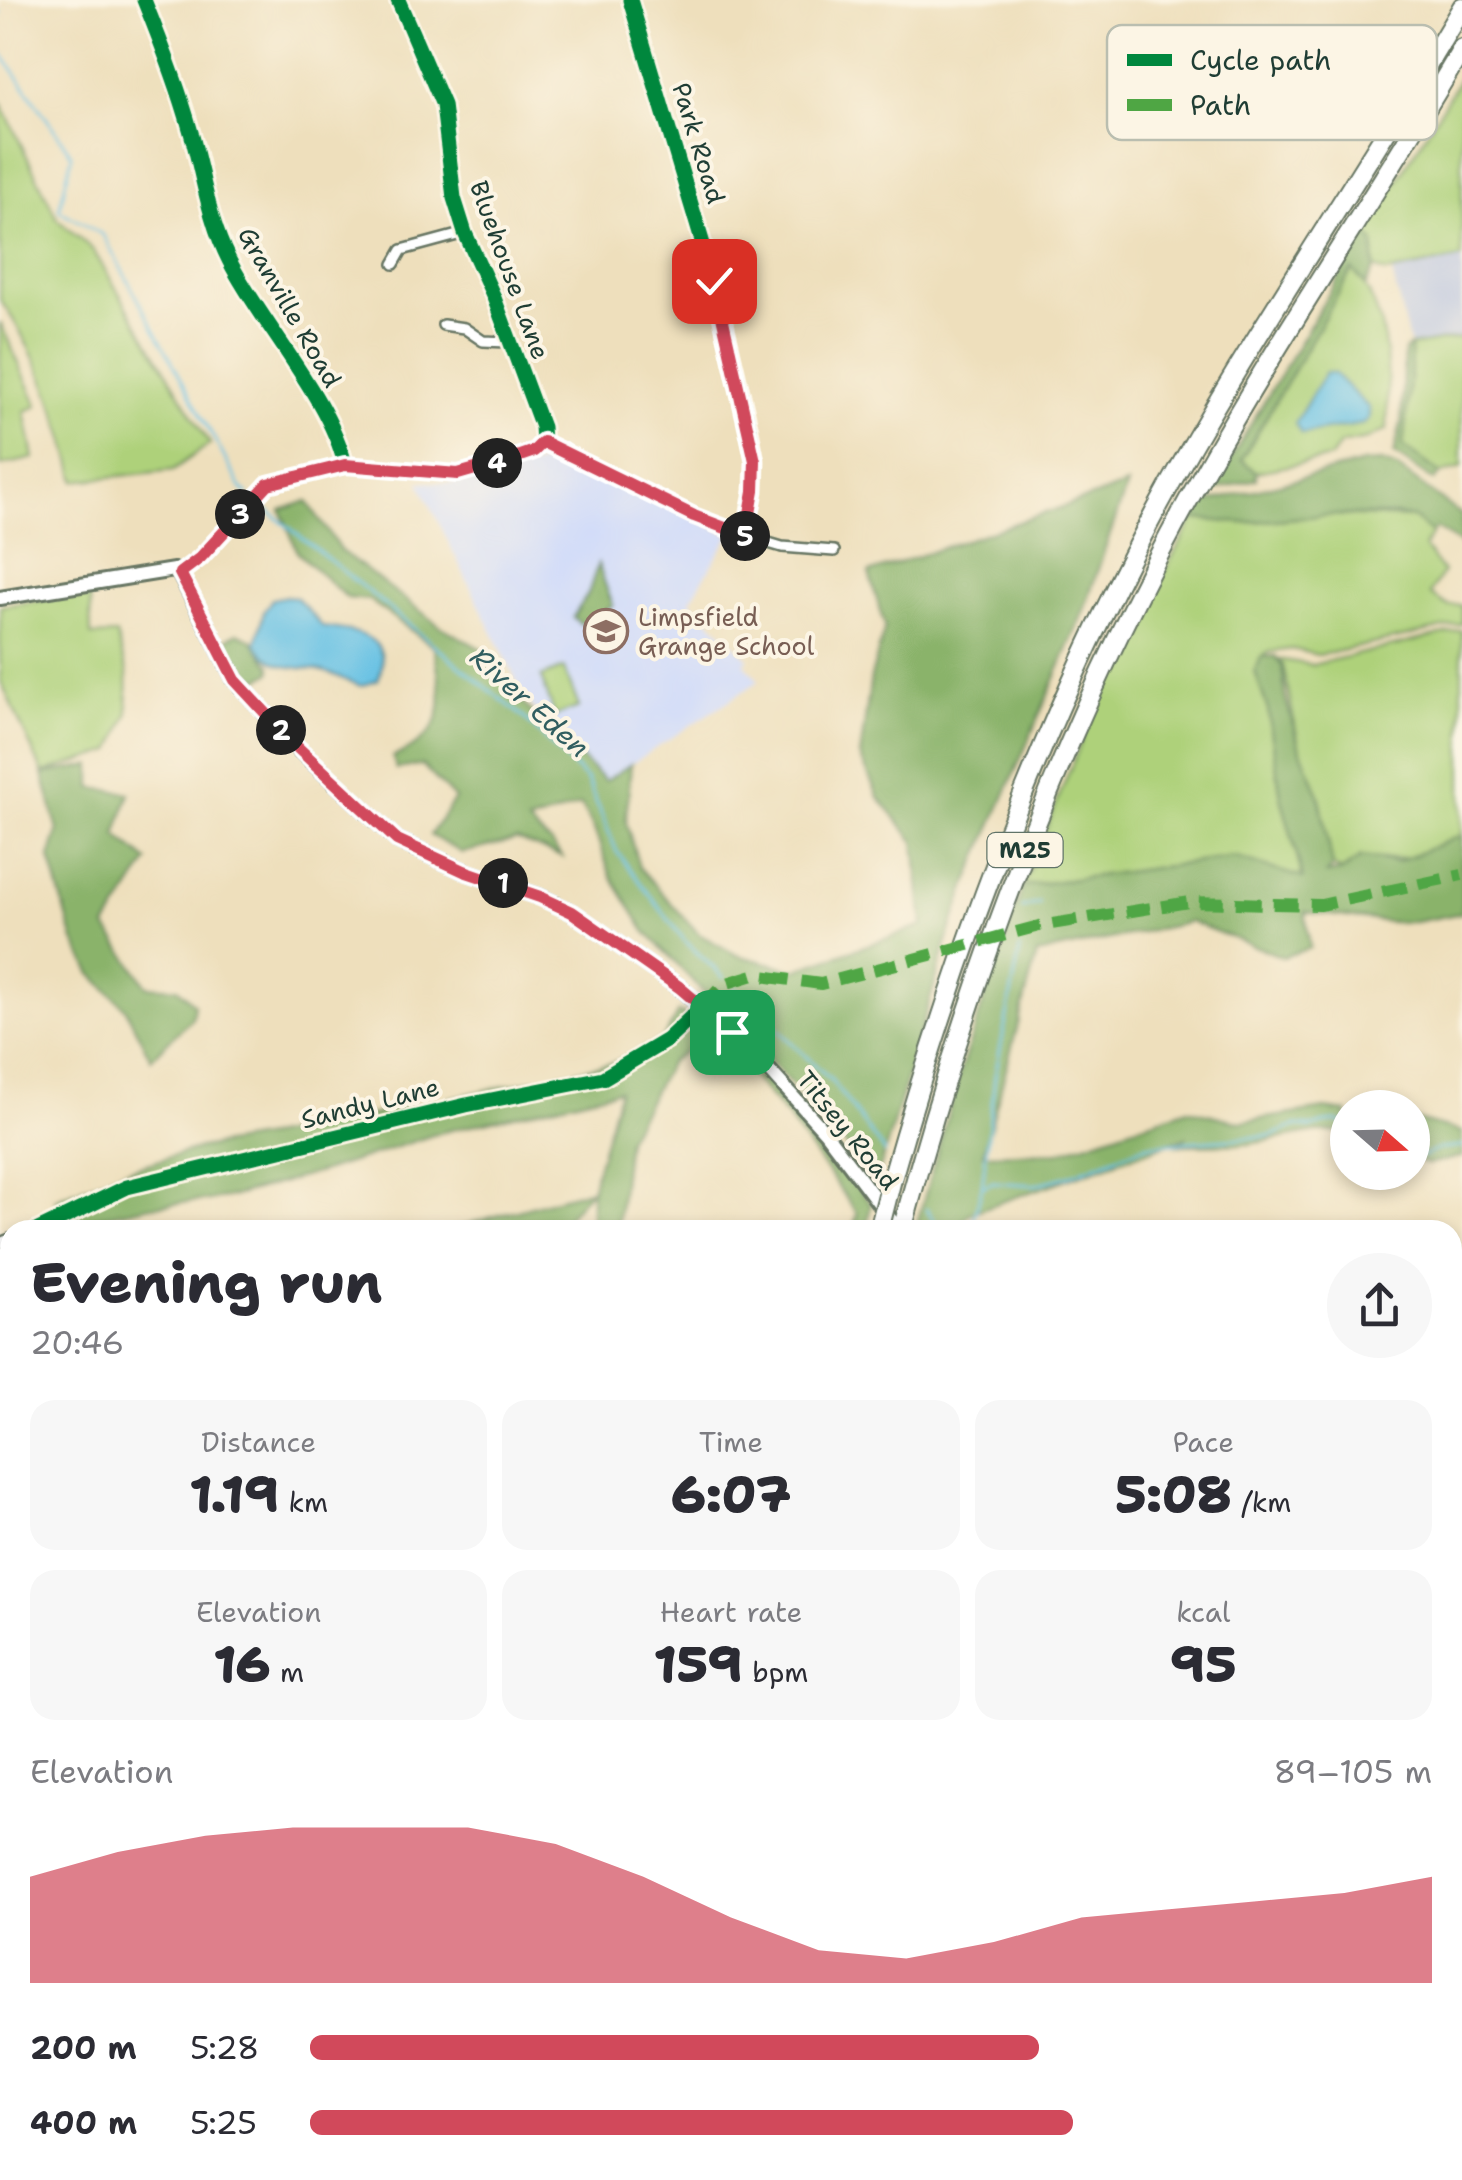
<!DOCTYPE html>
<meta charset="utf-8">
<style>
body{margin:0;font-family:"Shantell Sans",sans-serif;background:#f7f7f7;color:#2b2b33;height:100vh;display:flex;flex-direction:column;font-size:38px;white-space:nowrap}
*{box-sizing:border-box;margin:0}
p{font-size:32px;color:#7c7c81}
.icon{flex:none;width:55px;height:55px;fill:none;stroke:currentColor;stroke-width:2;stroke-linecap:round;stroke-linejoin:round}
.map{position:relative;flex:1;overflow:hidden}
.details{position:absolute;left:0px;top:1220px;width:1462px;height:960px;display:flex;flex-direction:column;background:#fff;border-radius:30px 30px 0 0;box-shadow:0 5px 15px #0003}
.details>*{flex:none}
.needle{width:65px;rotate:110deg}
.buttons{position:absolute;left:1330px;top:1090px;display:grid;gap:20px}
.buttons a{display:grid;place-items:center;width:100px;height:100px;border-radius:50%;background:#fff;box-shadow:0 5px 15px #0003;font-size:50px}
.pin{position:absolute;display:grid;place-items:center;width:85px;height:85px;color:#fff;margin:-42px;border-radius:20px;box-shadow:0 5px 15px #0006}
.km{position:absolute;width:50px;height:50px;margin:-25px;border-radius:50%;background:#222;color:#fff;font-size:28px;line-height:50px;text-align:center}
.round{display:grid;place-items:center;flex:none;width:105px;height:105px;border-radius:52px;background:#f7f7f7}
.head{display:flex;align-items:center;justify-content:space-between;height:170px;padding:0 30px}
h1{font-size:55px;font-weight:800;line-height:75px}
.stats{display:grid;grid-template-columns:repeat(3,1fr);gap:15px;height:170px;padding:10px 30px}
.stats div{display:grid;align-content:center;border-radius:25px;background:#f7f7f7;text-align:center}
.stats b{font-size:50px;font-weight:800}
.stats small{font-size:28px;font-weight:400}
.stats p{font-size:28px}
.chart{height:280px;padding:20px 30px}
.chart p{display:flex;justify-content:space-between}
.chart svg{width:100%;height:180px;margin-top:10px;fill:#d1495b;opacity:.7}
ul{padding:0 30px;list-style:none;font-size:32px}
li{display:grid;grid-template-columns:160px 120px 1fr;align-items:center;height:75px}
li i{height:25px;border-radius:12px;background:#d1495b}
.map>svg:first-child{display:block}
</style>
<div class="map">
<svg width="1462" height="2180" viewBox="0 0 1462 2180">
<rect width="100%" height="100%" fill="#fcf5e5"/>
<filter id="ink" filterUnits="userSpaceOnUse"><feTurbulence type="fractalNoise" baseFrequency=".01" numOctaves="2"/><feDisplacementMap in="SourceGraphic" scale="20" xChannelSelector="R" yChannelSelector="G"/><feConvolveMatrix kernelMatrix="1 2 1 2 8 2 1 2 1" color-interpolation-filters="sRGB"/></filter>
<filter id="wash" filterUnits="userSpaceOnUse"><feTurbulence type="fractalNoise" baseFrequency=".0048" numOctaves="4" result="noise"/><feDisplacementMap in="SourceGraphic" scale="40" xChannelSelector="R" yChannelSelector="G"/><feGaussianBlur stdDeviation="2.25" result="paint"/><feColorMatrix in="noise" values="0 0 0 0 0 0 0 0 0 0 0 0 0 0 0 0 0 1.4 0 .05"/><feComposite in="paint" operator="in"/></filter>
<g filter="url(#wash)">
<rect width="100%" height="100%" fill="#eedfbc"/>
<path fill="#cfdafa" d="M564 459 730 535 690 601 749 659 744 663 759 681 605 781 557 738 524 696 419 482 451 483Z"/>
<path fill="#bac4de" d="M1462 258V337L1410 346 1392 272Z"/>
<path fill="#aed17a" stroke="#668757" stroke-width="2.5" d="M1462 75V258L1386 273 1374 268V242L1365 233Z
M0 101 58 220 93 250 210 444 173 470 76 481C63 422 35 348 0 300Z
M1352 269C1392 314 1388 374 1387 430L1367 439 1340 444 1331 458 1256 472 1241 461Z
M0 322 38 406 25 411 34 458 0 466Z
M1462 337V467L1441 474 1403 446 1411 370 1410 346Z
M1329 515 1413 518 1432 533 1424 547 1443 572 1430 594 1448 606 1462 605V624L1331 653 1318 655 1292 649 1270 652 1261 657 1255 671 1268 710 1281 797 1303 878 1023 886 1085 732 1157 584 1194 519 1242 523Z
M66 597H90L91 636 116 635 127 671 128 714 112 751 43 773 0 680V606Z
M1462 630V835C1421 857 1408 863 1361 857L1342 871 1333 867 1320 798 1299 746 1283 665 1278 659 1312 665Z
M564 668 579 707 555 716 541 677Z"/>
<path fill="#8ab36a" stroke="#54784f" stroke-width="2.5" d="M1365 233 1374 242V268L1366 285 1352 270 1241 460 1256 472V479L1211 491Z
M1410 346 1411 370 1403 446 1441 474 1434 481 1394 454 1401 423 1404 350Z
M1381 462 1398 468 1462 515V545L1436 528 1432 533 1413 518 1396 515H1329L1242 523 1194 519 1203 503 1363 463Z
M1127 485 1083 613 969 879 950 932 876 1182 872 1183 836 1131 645 931 611 876 594 829 581 805 528 823 551 843 562 857 517 840 462 853 430 835 455 799 422 765 396 769 393 757C452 731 443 702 434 647L369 600 347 598 298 553 281 510 307 501 341 551 440 626 485 651 516 697 605 781 631 764 626 822 639 867 699 934 737 955 795 970 923 926 915 842 878 796 860 756 871 677 885 627 869 573Z
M598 564 613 606 580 624 573 617 588 594Z
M237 633 251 639 271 666V672L258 680 244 668 236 676 219 644Z
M1275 656 1282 666 1285 696 1299 746 1319 795 1333 867 1327 874 1342 871 1361 857 1397 862 1462 835V913L1415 922H1391L1305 912 1310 948 1283 957 1191 922 1037 954 983 1154 1059 1152 1188 1109 1240 1122 1325 1109 1347 1112V1132H1316L1249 1144 1178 1145 1187 1137 970 1213 955 1230H915L962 1065 1023 886 1234 857 1303 878 1281 797 1268 710 1255 672 1261 657Z
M92 765V788L130 793 116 835 148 861 106 927 147 986 178 988 194 1004 192 1018 151 1059 125 1008 92 974 74 941 50 858 58 831 43 774Z
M678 1012 715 1029 670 1062 627 1139 617 1230H591V1189L619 1090 439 1133 327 1170 227 1198 152 1206 69 1223 55 1199 124 1171 200 1148 273 1136 613 1063 663 1039Z
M720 1028 794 1106 871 1204 866 1230H853L857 1213 789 1119 718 1036Z
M1413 1119 1462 1132V1157L1428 1164 1413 1159Z
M591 1189 556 1230H447Z
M0 1360 10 1364V1605L0 1613Z"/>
<path fill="#66c1e4" stroke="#427f8c" stroke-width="2.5" d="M1325 373H1334L1369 408V418L1364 424 1301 434 1295 423Z
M286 596 296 597 323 627C356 631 395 636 378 680L361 686C348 682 335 674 322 671 292 664 279 675 256 644L264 611 272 599Z"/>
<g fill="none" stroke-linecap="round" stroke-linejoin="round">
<path stroke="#66c1e4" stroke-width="2.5" d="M0 11V16
M0 51 72 155 59 210 103 235 241 488 248 494
M259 503 523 717 587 780 617 852 685 941 724 978
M1022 908 1040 903
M734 988 832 1081 885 1153
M1412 1151 1425 1156 1438 1149 1462 1146
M982 1187 993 1182 1034 1185 1069 1176 1147 1145 1271 1136 1295 1126 1312 1127 1334 1121 1348 1124
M926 1209 941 1230
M971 1230 982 1187 995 1076 1020 950
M1232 2180V2170"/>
</g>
</g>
<g filter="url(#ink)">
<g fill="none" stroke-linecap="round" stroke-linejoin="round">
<defs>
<path id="minor" d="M398 0 443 105 454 198 465 233 493 295 542 427 543 442
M630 0 714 281 749 429 755 461 754 491 745 536
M394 264 402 250 465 233
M443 325 464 328 483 341 508 342
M543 442 694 517 745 536 782 547 834 551
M345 465 458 474 515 458 534 451 543 442
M38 1230 127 1187 466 1105 603 1078 667 1040 702 1007
M0 1243 10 1239"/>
<path id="tertiary" d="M144 0C161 42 178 85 190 129 203 173 208 219 229 260 260 322 331 400 345 465L268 484 200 558 179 573"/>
<path id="secondary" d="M0 598 174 570 179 573 235 680 297 748 397 840 464 871 541 897 572 912 679 987 762 1062 825 1132 899 1230
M1452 1914 1462 1917"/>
<path id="motorway" d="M892 1179C956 953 1038 733 1148 525 1243 347 1360 181 1462 7
M902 1230C972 969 1066 718 1199 481 1281 334 1377 195 1462 49
M799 2170 800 2180
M821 2170 822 2180"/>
</defs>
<use href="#minor" stroke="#677664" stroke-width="14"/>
<use href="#tertiary" stroke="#677664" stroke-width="16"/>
<use href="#secondary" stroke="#677664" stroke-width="18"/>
<use href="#motorway" stroke="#677664" stroke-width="22"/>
<use href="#minor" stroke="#fff" stroke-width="9"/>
<use href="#tertiary" stroke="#fff" stroke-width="11"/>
<use href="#secondary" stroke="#fff" stroke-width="12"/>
<use href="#motorway" stroke="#fff" stroke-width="18"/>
<defs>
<path id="motorway-bridge" d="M879 1230 892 1179"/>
</defs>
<use href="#motorway-bridge" stroke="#677664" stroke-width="22" stroke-linecap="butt"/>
<use href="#motorway-bridge" stroke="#fff" stroke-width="18"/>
<path stroke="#4fa644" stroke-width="12" stroke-dasharray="25 12" stroke-linecap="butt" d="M702 1007 724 984 754 975 821 984 1039 926 1189 902 1321 905 1462 875"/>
<defs>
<path id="cycleway" d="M144 0C161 42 178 85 190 129 203 173 208 219 229 260 260 322 331 400 345 465
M398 0 443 105 454 198 465 233 493 295 542 427 543 442
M630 0 714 281 749 429 755 461 754 491 745 536
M38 1230 127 1187 466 1105 603 1078 667 1040 702 1007"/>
</defs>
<use href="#cycleway" stroke="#fcf5e5" stroke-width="21"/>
<use href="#cycleway" stroke="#00873e" stroke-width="15"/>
</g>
</g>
<g fill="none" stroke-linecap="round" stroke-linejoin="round" filter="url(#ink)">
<defs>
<path id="route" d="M714 281 755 461 754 491 746 536 694 516 543 442 534 451 514 458 458 474 345 465 268 484 200 558 180 573 235 680 298 748 397 840 464 871 540 897 572 912 679 987 732 1032"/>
</defs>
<use href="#route" stroke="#fff" stroke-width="20"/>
<use href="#route" stroke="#d1495b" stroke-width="12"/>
</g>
<defs>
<symbol id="school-ring" viewBox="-11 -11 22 22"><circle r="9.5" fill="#fcf5e5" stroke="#8d6e63" stroke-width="1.5"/><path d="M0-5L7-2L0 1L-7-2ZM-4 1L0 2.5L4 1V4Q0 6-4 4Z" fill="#8d6e63"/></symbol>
</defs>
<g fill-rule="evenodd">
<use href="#school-ring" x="581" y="606" width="50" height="50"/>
</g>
<g text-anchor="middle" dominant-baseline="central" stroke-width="8" stroke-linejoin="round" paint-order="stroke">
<rect fill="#fcf5e5" stroke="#617469" stroke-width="2.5" x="987.5" y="833" width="75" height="34" rx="8"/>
<g font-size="22" font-weight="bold" fill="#1f3d34">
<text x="1025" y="850">M25</text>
</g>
<g font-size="25" fill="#1f3d34" stroke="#fcf5e5">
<text transform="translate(699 143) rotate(73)">Park Road</text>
<text transform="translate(510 270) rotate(70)">Bluehouse Lane</text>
<text transform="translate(290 307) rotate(60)">Granville Road</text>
<text transform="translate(370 1103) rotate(-14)">Sandy Lane</text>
<text transform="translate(848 1130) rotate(51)">Titsey Road</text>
</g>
<g font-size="25" fill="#785e54" stroke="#fcf5e5" text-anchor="start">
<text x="638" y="617">Limpsfield<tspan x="638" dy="29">Grange School</tspan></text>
</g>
<g font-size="28" font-style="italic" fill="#315e60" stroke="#fcf5e5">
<text transform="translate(530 702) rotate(42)">River Eden</text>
</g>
</g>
<rect x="1107" y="25" width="330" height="115" rx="15" fill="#fcf5e5" stroke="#babeb0" stroke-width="2.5"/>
<rect x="1127" y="54" width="45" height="12" fill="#00873e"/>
<rect x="1127" y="99" width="45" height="12" fill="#4fa644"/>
<g font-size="28" fill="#1f3d34">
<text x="1190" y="70">Cycle path</text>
<text x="1190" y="115">Path</text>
</g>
</svg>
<div class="buttons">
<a><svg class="needle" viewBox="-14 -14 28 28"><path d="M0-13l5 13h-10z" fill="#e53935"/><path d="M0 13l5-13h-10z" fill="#7c7c81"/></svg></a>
</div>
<div class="pin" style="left:732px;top:1032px;background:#1e9e55"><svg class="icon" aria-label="arrive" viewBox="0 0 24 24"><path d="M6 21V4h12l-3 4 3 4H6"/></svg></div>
<div class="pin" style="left:714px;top:281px;background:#d93025"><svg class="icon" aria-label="check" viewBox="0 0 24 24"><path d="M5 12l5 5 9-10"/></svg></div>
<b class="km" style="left:503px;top:883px">1</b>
<b class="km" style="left:281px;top:730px">2</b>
<b class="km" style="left:240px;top:514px">3</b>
<b class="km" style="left:497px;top:463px">4</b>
<b class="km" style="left:745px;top:536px">5</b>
<section class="details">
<div class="head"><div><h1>Evening run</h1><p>20:46</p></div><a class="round"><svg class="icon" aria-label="share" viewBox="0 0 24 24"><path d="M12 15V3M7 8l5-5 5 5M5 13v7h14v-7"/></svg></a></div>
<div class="stats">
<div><p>Distance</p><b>1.19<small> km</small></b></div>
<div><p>Time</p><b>6:07</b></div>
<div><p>Pace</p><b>5:08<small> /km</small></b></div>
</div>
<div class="stats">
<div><p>Elevation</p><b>16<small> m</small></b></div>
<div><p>Heart rate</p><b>159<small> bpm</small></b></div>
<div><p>kcal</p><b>95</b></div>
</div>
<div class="chart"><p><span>Elevation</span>89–105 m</p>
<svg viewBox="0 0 160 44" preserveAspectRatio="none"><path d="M0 44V18L10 12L20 8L30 6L40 6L50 6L60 10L70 18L80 28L90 36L100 38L110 34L120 28L130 26L140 24L150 22L160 18V44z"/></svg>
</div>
<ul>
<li><b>200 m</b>5:28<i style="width:65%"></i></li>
<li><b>400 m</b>5:25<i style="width:68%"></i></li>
</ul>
</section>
</div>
